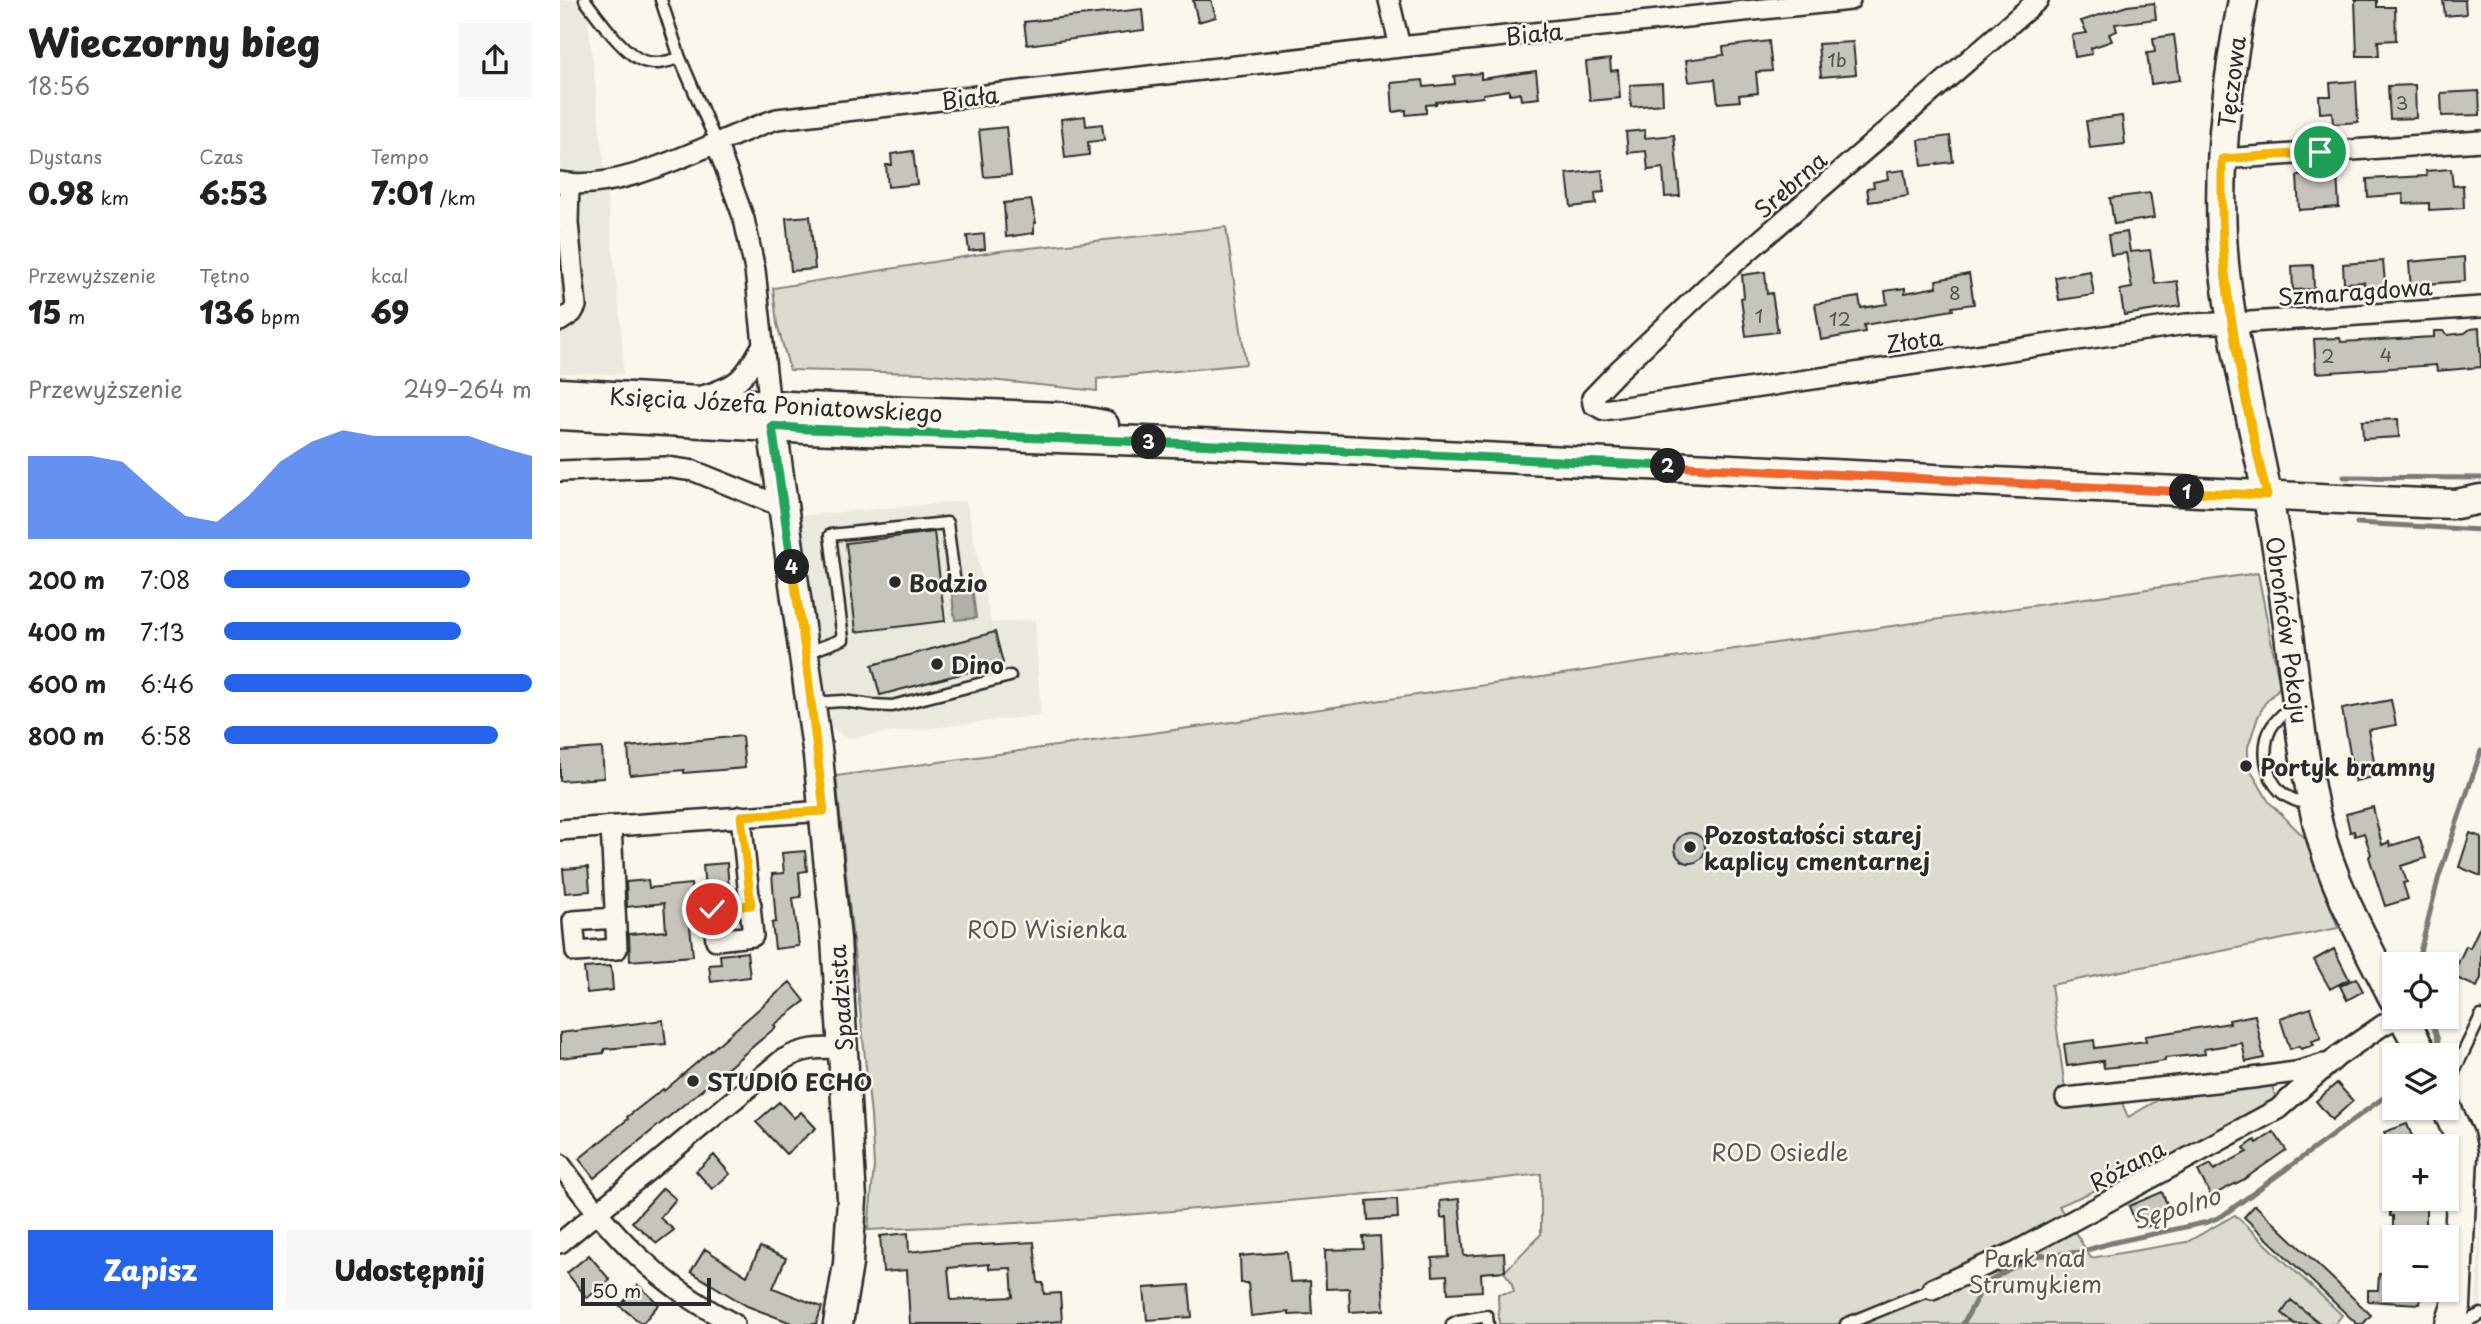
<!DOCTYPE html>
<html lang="pl">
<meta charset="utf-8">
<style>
body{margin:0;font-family:"Playpen Sans",sans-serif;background:#f6f6f6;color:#202124;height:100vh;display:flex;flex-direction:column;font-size:26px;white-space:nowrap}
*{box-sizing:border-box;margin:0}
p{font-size:23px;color:#757577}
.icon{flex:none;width:38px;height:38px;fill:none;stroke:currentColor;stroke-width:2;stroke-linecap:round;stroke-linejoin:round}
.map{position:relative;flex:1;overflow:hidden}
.side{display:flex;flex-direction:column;background:#fff;width:560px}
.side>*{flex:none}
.buttons{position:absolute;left:1822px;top:952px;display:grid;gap:14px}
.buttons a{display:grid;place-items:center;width:77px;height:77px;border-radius:0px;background:#fff;box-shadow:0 2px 5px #0004;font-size:35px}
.scale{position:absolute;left:21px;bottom:18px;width:130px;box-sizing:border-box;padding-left:7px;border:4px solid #2b2b2b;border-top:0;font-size:19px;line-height:24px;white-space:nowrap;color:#2b2b2b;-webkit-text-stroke:5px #fbf7ec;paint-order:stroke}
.pin{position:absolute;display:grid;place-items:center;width:60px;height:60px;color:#fff;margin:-30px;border:4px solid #fff;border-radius:50%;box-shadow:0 2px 7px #0007}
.km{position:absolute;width:35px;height:35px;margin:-18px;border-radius:50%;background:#222;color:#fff;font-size:19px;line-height:35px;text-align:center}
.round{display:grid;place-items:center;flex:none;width:74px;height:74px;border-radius:0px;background:#f6f6f6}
.headline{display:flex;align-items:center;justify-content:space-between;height:119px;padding:0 28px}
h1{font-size:38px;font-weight:800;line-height:52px}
.metrics{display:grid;grid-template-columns:repeat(3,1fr);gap:10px;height:119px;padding:7px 28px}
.metrics div{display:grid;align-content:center}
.metrics b{font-size:30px;font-weight:800}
.metrics small{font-size:19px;font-weight:400}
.metrics p{font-size:19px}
.chart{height:196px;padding:14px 28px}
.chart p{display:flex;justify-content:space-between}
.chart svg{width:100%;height:126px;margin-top:7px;fill:#2563eb;opacity:.7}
.button{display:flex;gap:14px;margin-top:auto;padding:14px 28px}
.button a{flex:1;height:80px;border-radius:0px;background:#2563eb;color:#fff;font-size:28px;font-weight:800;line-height:80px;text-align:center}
.button a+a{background:#f6f6f6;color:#202124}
ul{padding:0 28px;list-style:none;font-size:23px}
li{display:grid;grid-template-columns:112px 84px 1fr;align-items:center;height:52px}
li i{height:18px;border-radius:9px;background:#2563eb}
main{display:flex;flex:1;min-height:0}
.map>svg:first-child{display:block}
</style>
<main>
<section class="side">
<div class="headline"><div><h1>Wieczorny bieg</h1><p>18:56</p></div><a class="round"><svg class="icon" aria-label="share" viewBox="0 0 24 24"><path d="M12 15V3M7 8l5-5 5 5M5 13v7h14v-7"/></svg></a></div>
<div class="metrics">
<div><p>Dystans</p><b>0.98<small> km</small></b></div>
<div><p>Czas</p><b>6:53</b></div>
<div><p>Tempo</p><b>7:01<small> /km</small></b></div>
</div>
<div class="metrics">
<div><p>Przewyższenie</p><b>15<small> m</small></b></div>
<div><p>Tętno</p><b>136<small> bpm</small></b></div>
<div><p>kcal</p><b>69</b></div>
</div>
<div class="chart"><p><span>Przewyższenie</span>249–264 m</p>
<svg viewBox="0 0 160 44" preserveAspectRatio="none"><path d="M0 44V15L10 15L20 15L30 17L40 27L50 36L60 38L70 29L80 17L90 10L100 6L110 8L120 8L130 8L140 8L150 12L160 15V44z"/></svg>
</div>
<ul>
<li><b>200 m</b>7:08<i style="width:80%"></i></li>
<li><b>400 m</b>7:13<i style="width:77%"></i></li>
<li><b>600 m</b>6:46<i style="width:100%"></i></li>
<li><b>800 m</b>6:58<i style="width:89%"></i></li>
</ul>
<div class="button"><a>Zapisz</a><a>Udostępnij</a></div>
</section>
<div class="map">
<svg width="1921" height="1324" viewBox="0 0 1921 1324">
<rect width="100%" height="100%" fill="#fbf7ec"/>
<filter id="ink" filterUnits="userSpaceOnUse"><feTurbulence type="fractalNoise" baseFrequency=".0143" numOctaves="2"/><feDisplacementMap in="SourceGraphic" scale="14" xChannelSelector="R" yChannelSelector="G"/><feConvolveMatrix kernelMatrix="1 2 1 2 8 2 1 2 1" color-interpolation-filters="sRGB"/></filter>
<g filter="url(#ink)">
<path fill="#ebe8de" d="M0 0H26L62 335 63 374 0 373Z
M406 501 431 623 475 620 481 715 286 738 268 725 238 516Z
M1921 1208V1314L1916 1307Z"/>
<path fill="#dddad0" stroke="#84827e" stroke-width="2" d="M666 227 686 364 537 379V391L363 373 230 370 217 324 213 288 440 251Z
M1698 573 1720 687 1705 703 1698 717 1688 747V766L1709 802 1746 839 1778 928 1491 985 1507 1104 1560 1098 1568 1117 1607 1095 1711 1082 1717 1103 1649 1141 1499 1206 1531 1258 1627 1242 1675 1215 1782 1315 1775 1324H939L938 1294 954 1292 951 1281 944 1272 981 1234V1174L798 1195 495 1221 308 1230 314 1166 311 1116 276 776 651 725Z"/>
<path fill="#b1afa7" stroke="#7b7a75" stroke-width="2" d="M412 586 416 618 395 620 391 588Z"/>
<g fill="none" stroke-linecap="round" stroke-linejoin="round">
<path stroke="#7b7a75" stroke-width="5" d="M1784 477 1921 478
M1797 523 1921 530
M1857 964 1879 876 1921 751
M1870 1017 1878 1040 1876 1045
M1403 1324 1424 1285 1446 1271 1474 1256 1520 1252 1551 1243 1648 1222 1662 1216 1834 1090"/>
</g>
<path fill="#c7c4bc" stroke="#2b2b2b" stroke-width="2" fill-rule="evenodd" d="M633 0H651L656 17 638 22Z
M1795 0H1817V7H1835L1836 40 1818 41 1819 56H1797Z
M1883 0H1905L1906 14 1885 16Z
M1594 3 1596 19 1555 24 1557 31 1549 34 1552 41 1531 48 1532 54 1515 57 1512 35 1527 33 1521 21 1567 6Z
M582 9 584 30 467 45 464 22Z
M1614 35 1620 80 1591 84 1587 53 1595 52 1593 38Z
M1209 41 1212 71 1196 72 1198 93 1179 95 1180 101 1158 103 1155 79 1129 82 1126 60 1164 55 1163 47Z
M1293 42 1296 74 1261 77 1258 44Z
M1050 59 1051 71 1058 70 1060 98 1030 101 1026 62Z
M976 71 979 98 961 100 960 93 949 94V90L923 94V97L876 102V104L866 105V113L846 115V110L833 112 831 83 863 80 864 87 895 84 894 76 921 73V79Z
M1796 81 1798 122 1773 124 1772 112 1760 113 1759 96H1771L1770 83Z
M1102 83 1103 104 1071 107 1070 85Z
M1855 85 1856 118 1830 119 1828 86Z
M1919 91 1920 115 1882 116 1881 93Z
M525 116 526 126 542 124 544 140 528 142 529 155 505 158 501 119Z
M1562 116 1565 144 1530 148 1526 121Z
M446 127 451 175 424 177 419 130Z
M1085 130V138L1114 135 1120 196 1105 197 1103 168 1088 170 1086 151 1068 153 1066 132Z
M1390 136 1393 162 1362 166 1359 140Z
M353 151 357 184 328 187 326 165H332L331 154Z
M1891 169 1893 186 1903 185 1904 208 1869 210V203L1844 204 1843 194 1808 197 1807 179 1867 176 1866 171Z
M1042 170 1044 192 1035 193 1036 204 1011 207 1007 174Z
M1344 170 1348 196 1309 202 1307 188 1314 187 1313 182 1328 179 1327 172Z
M1777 174 1779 207 1739 210 1737 176Z
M1590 193 1594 218 1554 224 1550 198Z
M471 200 476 223H474V233L446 237 444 203Z
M250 216 255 269 231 271 226 218Z
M1567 232 1570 252 1590 250 1595 284 1617 281 1621 306 1564 315 1560 290 1572 288 1566 253 1551 255 1548 235Z
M424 234 425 249 409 251 407 236Z
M1904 257 1905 281 1866 284V288L1851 290 1849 262Z
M1823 261 1826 292 1805 293 1804 282 1784 283 1783 264Z
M1753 265 1754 289 1733 290 1732 266Z
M1530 271 1534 295 1499 300 1495 277Z
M1205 272 1207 294 1212 293 1218 332 1186 336 1181 298 1184 297 1182 275Z
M1409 274 1414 304 1392 307 1393 310 1304 325 1305 332 1261 340 1255 304 1299 297 1301 308 1327 304 1325 291 1345 288V293L1377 287 1376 280Z
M1919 328 1921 367 1877 371 1876 365 1756 373 1754 339 1780 338 1781 342 1874 337V331H1883L1888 335 1905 333 1910 329Z
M1838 419 1839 437 1803 439 1802 421Z
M374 532 385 621 296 632 286 543Z
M435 632 443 663 320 695 312 665Z
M1831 700 1836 725 1808 730 1817 776 1795 781 1782 709Z
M182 736 185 768 124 773V770L70 775 68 747Z
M42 748 44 778 0 781V751Z
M1813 807 1822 845 1829 842 1830 846 1859 837 1866 858 1841 866 1847 882 1843 883 1848 899 1825 906 1809 857 1811 854 1804 833 1795 836 1794 831 1790 832 1786 814Z
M1115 848a15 15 0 1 1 30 0a15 15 0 1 1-30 0Z
M1910 833 1921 837V876L1899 867Z
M245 851 247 871 239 872 241 897 233 898 239 946 215 949 212 923 216 922 212 874 224 873 222 853Z
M167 863 169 889 145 891 143 865Z
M28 867 30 891 5 893 3 869Z
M88 880 89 888 131 884 134 916H129L133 956 70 961 69 934 106 931 104 903 67 907 66 882Z
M1921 924V978L1917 987 1892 976 1906 946 1910 948Z
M1774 949 1789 979 1770 989 1754 960Z
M187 952 190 977 151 982 149 965 161 964 160 955Z
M51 966 53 990 27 993 24 968Z
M1796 978 1803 991 1787 1000 1780 986Z
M230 982 245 1001 214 1025 216 1027 149 1084 34 1178 19 1159 68 1119 67 1117 103 1089 104 1091Z
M1751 1008 1761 1038 1752 1041 1754 1045 1741 1049 1739 1046 1730 1049 1720 1018Z
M1695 1015 1704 1058 1686 1062 1682 1043 1644 1049 1645 1054 1605 1058V1061L1586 1064 1544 1068 1543 1061 1507 1066 1504 1044 1534 1040 1535 1048 1586 1041 1585 1036 1670 1023 1669 1020Z
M103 1020 106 1044 44 1049V1053L0 1058V1033Z
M1777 1083 1793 1101 1772 1120 1756 1101Z
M219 1102 234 1118 241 1112 256 1128 226 1154 196 1122Z
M1847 1124 1856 1146H1829L1824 1132Z
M1714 1132 1726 1150 1683 1180 1651 1196 1638 1171 1651 1164 1654 1170 1687 1152 1684 1148 1695 1140 1697 1143Z
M154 1155 170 1174 152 1189 136 1171Z
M103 1188 116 1199 100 1218 114 1230 97 1243 72 1222Z
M1602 1192 1612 1216 1586 1227 1583 1218 1575 1221 1569 1206Z
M837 1199 838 1218 808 1220 807 1201Z
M899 1199 904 1256 944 1253 945 1271 921 1273 922 1291 888 1293 887 1275 873 1276 872 1258 889 1257 887 1217 881 1218 880 1201Z
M1830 1199H1862V1205L1866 1206V1237H1833V1216H1830Z
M1695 1205 1811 1315 1803 1324H1797L1684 1217Z
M348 1233 349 1252 403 1246 474 1242 478 1283H483L484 1294 500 1293 502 1321 464 1324H350L347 1270 323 1272 320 1236ZM429 1264V1269L451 1268 453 1297 391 1300 388 1268Z
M820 1236 824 1310 790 1312 789 1288 766 1289 765 1250 804 1249 803 1237Z
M200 1247 226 1258 213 1288 262 1307 256 1324H234L187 1306 131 1272 145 1249 187 1276Z
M727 1252 730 1282 750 1281 752 1314 729 1315V1312L691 1316 688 1283H681L680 1256Z
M29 1255 50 1280 27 1298 7 1273Z
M1819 1274 1834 1275V1290H1861L1860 1304 1808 1301V1290H1818Z
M78 1285 99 1304 82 1324 60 1306Z
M629 1285 632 1317 587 1320 584 1288Z
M1731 1300 1761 1324H1735L1722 1313Z"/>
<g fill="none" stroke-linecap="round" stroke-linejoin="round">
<defs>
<path id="lane" d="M25 0C38 17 66 58 87 62 98 65 109 61 120 58
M101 0 120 58 156 142
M245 650H254L283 639 270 535 387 523 394 577
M252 703 283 701 312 705 332 706 450 676
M1734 704C1726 711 1717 718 1711 728 1701 747 1705 776 1720 791 1728 799 1740 802 1751 805
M1886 1088 1921 1016
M1895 1322 1907 1321 1921 1314
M892 1324 898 1321 927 1316 928 1324
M1286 1324 1372 1289"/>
<path id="street" d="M829 0 840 47
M1478 0 1148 286 1058 371 1032 398 1033 404 1044 410 1626 324 1690 322 1921 307
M156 142 184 219 195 270 211 417
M1662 159 1921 141
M0 182C66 194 154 139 217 119L840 47 1290 0
M0 321 12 313 16 306 8 223 9 184
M142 396C180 385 183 379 202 346
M0 471 106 467 134 471 223 507
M181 816 193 936 156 940 152 909 191 905
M51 826 57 949 16 952 13 921 55 918
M0 830 264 811
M1506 1098 1692 1078 1736 1072 1764 1064
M0 1164C50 1233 97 1284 174 1324
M0 1243 222 1060C243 1048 260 1047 283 1049
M1372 1289 1455 1252 1718 1109 1778 1056 1823 1025 1839 1017"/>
<path id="secondary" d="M1683 0C1665 90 1655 182 1665 273 1676 366 1702 456 1717 548 1733 640 1736 734 1758 825 1773 886 1806 944 1834 999
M0 393 247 407 501 417 544 425
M0 415 247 429 640 443 1862 503 1896 504 1921 499
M212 426 258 756 276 939 292 1199 288 1264 278 1324
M1843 1017 1863 1055
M1886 1107 1899 1136 1903 1154 1896 1306 1890 1324"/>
</defs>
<use href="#lane" stroke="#2b2b2b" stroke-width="15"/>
<use href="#street" stroke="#2b2b2b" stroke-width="24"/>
<use href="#secondary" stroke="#2b2b2b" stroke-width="33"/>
<use href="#lane" stroke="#fbf7ec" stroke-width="10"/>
<use href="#street" stroke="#fbf7ec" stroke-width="19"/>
<use href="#secondary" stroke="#fbf7ec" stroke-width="28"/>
</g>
</g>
<g fill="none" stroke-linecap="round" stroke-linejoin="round" filter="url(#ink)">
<defs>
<path id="split-1" d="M1627 492 1707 495C1689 422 1674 347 1665 272 1661 235 1662 197 1662 159L1760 152"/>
<path id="split-2" d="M1108 466 1627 492"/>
<path id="split-3" d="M589 442 1108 466"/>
<path id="split-4" d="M232 567 212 426 247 429 589 442"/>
<path id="split-5" d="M152 909 191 905 181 816 264 811 245 650 232 567"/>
</defs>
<use href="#split-1" stroke="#fff" stroke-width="14"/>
<use href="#split-2" stroke="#fff" stroke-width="14"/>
<use href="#split-3" stroke="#fff" stroke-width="14"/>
<use href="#split-4" stroke="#fff" stroke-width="14"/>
<use href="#split-5" stroke="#fff" stroke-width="14"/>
<use href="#split-1" stroke="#f5b400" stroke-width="9"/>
<use href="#split-2" stroke="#f0652b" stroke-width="9"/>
<use href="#split-3" stroke="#22a559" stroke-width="9"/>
<use href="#split-4" stroke="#22a559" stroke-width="9"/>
<use href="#split-5" stroke="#f5b400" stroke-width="9"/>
</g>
<g fill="#2b2b2b" stroke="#fbf7ec" stroke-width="2.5">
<circle cx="335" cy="582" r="7"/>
<circle cx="377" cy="664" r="7"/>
<circle cx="1686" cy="766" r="7"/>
<circle cx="1130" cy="847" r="7"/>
<circle cx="133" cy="1081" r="7"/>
</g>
<g text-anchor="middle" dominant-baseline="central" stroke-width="5" stroke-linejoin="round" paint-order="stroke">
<g font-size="19" fill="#52514f">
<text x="1277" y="59">1b</text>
<text x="1842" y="102">3</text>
<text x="1395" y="292">8</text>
<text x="1199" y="315">1</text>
<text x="1280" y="318">12</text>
<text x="1826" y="354">4</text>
<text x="1768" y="355">2</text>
</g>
<g font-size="23" fill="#2b2b2b" stroke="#fbf7ec">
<text transform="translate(974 33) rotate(-6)">Biała</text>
<text transform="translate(1671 82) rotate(-83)">Tęczowa</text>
<text transform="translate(410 97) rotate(-7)">Biała</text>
<text transform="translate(1230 184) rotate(-41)">Srebrna</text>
<text transform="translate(1795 291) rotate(-4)">Szmaragdowa</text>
<text transform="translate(1354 340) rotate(-8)">Złota</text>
<text transform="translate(216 404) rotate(3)">Księcia Józefa Poniatowskiego</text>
<text transform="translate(1728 630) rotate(82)">Obrońców Pokoju</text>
<text transform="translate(280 998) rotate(-94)">Spadzista</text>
<text transform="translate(1567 1165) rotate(-28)">Różana</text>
</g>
<g font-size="23" font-weight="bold" fill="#2b2b2b" stroke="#fbf7ec" text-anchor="start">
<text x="349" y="582">Bodzio</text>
<text x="391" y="664">Dino</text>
<text x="1700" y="766">Portyk bramny</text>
<text x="1144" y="834">Pozostałości starej<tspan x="1144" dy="26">kaplicy cmentarnej</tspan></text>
<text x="147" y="1081">STUDIO ECHO</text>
</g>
<g font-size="23" fill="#585754" stroke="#fbf7ec">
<text x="487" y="928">ROD Wisienka</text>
<text x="1220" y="1151">ROD Osiedle</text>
<text x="1475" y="1257">Park nad<tspan x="1475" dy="26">Strumykiem</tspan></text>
</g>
<g font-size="24" font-style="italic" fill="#5a5956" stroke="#fbf7ec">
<text transform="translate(1616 1207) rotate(-17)">Sępolno</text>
</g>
</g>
</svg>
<div class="buttons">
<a><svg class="icon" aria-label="locate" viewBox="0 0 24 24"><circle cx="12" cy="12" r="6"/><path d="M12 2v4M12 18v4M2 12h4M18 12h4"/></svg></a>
<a><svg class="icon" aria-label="layers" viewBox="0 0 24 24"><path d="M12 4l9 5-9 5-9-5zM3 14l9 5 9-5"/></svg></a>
<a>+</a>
<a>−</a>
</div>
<div class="scale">50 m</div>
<div class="pin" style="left:1760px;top:152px;background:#1e9e55"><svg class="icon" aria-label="arrive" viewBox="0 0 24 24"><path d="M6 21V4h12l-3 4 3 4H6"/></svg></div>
<div class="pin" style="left:152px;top:909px;background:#d93025"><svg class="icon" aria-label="check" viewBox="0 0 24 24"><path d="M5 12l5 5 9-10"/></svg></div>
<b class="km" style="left:1627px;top:492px">1</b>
<b class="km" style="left:1108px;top:466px">2</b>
<b class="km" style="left:589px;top:442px">3</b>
<b class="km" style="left:232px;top:567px">4</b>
</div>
</main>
